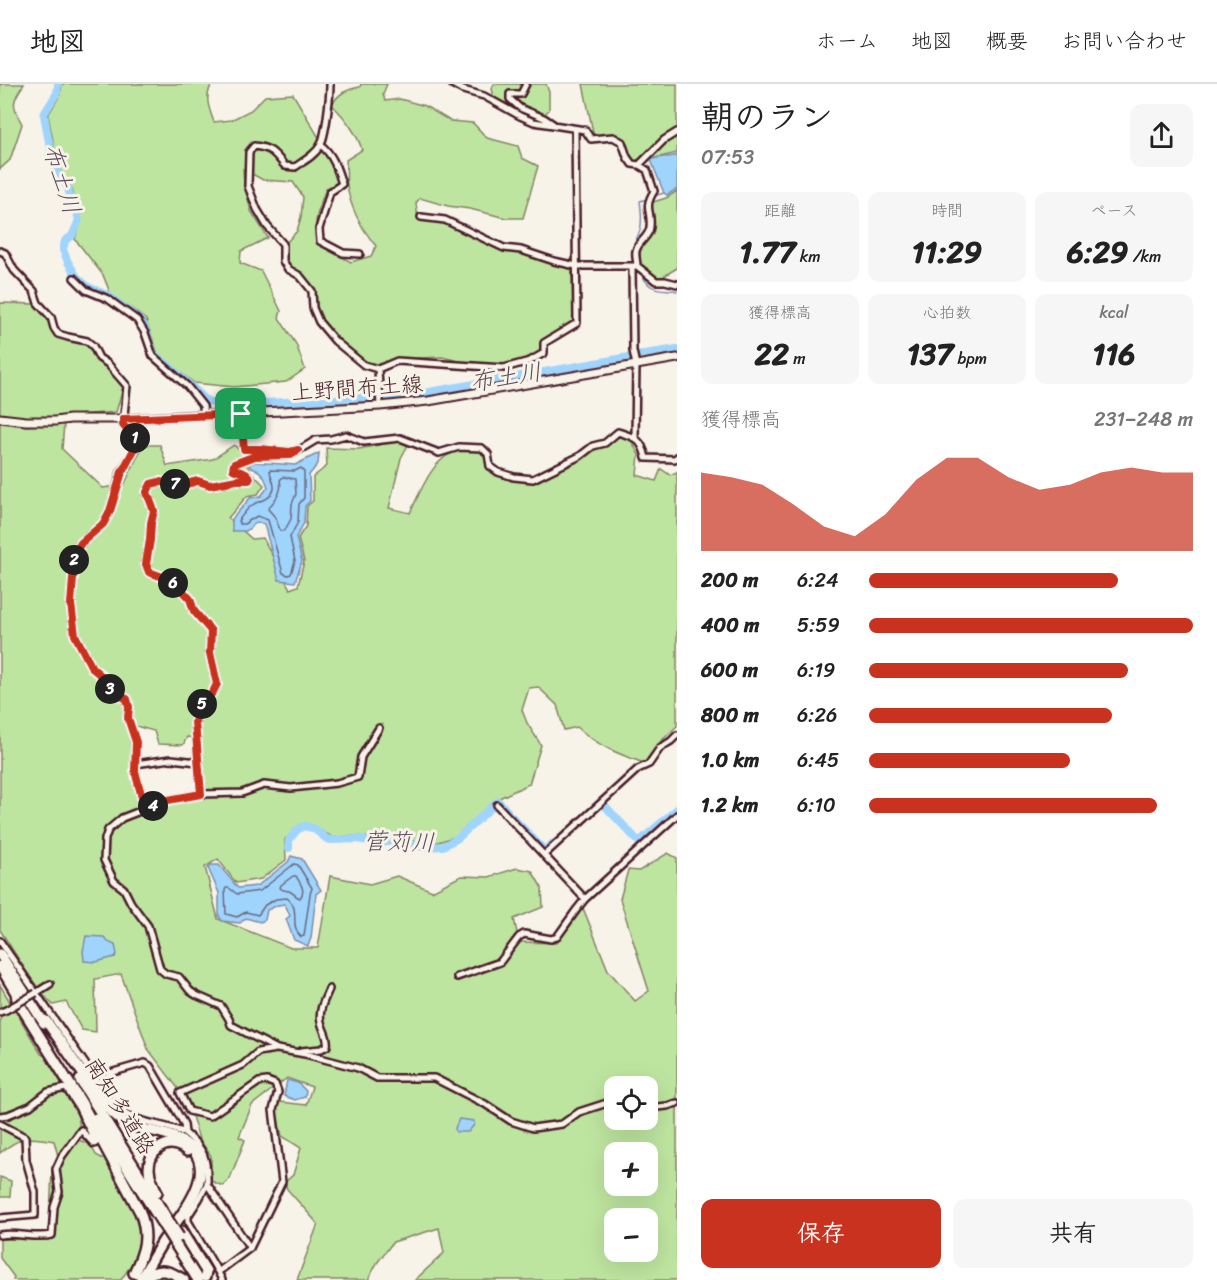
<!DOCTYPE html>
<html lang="ja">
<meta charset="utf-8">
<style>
body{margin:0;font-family:Sriracha,"Klee One",sans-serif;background:#f6f6f6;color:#222;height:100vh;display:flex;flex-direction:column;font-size:22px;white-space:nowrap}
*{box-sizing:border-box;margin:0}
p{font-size:20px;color:#767676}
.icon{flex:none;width:33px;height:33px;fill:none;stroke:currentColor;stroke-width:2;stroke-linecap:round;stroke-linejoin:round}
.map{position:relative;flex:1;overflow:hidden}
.side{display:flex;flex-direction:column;background:#fff;width:540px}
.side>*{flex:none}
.tools{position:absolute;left:604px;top:992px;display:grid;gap:12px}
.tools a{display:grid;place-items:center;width:54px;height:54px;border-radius:12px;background:#fff;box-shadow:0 6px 24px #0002;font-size:30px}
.pin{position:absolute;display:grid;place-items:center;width:51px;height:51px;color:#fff;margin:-26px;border-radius:12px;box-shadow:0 3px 9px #0006}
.km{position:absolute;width:30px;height:30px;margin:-15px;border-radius:50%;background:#222;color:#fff;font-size:16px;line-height:30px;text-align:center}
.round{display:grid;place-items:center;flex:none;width:63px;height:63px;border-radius:12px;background:#f6f6f6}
.overview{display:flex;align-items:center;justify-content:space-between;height:102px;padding:0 24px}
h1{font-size:33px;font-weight:700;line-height:45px}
.stats{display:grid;grid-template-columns:repeat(3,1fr);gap:9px;height:102px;padding:6px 24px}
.stats div{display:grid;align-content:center;border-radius:12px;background:#f6f6f6;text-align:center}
.stats b{font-size:30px;font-weight:700}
.stats small{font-size:16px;font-weight:400}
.stats p{font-size:16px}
.chart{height:168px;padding:12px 24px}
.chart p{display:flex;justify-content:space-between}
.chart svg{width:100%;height:108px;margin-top:6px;fill:#c8321e;opacity:.7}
.button{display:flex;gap:12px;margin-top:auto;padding:12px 24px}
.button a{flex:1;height:69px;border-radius:12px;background:#c8321e;color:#fff;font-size:24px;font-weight:700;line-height:69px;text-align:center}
.button a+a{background:#f6f6f6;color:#222}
ul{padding:0 24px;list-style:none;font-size:20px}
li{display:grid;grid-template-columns:96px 72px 1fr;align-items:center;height:45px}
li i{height:15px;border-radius:8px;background:#c8321e}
header{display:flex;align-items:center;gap:36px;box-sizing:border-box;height:84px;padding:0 30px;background:#fff;border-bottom:2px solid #e0e0e0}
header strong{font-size:28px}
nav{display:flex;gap:33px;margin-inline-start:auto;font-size:21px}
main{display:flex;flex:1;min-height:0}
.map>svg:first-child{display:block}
</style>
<header>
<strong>地図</strong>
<nav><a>ホーム</a><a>地図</a><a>概要</a><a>お問い合わせ</a></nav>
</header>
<main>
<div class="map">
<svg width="677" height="1196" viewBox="0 0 677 1196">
<rect width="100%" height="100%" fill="#f7f3e8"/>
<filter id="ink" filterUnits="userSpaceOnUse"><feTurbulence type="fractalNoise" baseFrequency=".0167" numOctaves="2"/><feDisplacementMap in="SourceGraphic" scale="12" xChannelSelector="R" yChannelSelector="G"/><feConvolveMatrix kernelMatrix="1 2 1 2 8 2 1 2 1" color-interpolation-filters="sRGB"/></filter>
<g filter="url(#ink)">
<path fill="#bee5a0" stroke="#848266" stroke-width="1.5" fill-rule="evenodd" d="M0 0H24C11 18 12 21 22 40L10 76 0 85Z
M62 0H212C204 13 209 25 214 38L231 36 251 26 265 12 293 10 327 67 338 99 326 104C318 127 312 137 319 161L351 178 371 172 376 162C362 145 350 123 347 101 346 93 347 84 346 76L362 66C358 51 344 32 332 21 338 9 348 5 360 3L361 0H387L383 10 385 17 400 15 425 22 450 37 473 39 487 54 518 62 522 74 538 82 523 134H506L470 125 448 122 420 114 416 119 418 135 444 138 497 165 515 167 572 184 573 237 542 256 541 268 530 274 503 281 472 280 442 273 395 275 377 282 362 276 340 257 320 237 314 205 304 192 288 181 286 159 297 147 301 133 303 113 293 98 263 96 243 85 244 100 251 127 268 154 241 167 240 179 261 187 281 227 279 234 296 260 305 285 286 298 234 303 194 299 158 270 146 236 135 227 111 211 103 191 75 155 81 137 72 105 58 83 48 31 60 11Z
M494 0H546L549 8V26L539 35 514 31 495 21 492 4Z
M583 0H677V69L634 79 618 50 594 53Z
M677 107V184L659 195 641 182C638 164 642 161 652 147L650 119 666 114Z
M0 219 36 220 49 233 51 243 58 252 91 262 98 276 124 301 116 328 27 335 0 331Z
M0 338 26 342 64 339 62 365 103 404 124 401 143 361H160L167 382 213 375 234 361 244 371 250 388 257 394 264 401 258 410 247 412 228 434 252 455 263 454 290 505 298 502 304 477 298 454 306 442 307 422 313 417V393L327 382 326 364 359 365 398 357 408 361 401 374 389 424 410 429C421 407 433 370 462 366 468 365 475 366 481 366L486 372V383L511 397 535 398 583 374 594 365 606 362 618 352 631 356 639 371 637 391 656 397 661 385 670 391 677 388V642L660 658 644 679C618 670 598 662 577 643L564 646 557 621 538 603 529 604 522 626 527 639 541 661 529 700 497 715 457 752 432 760 397 754 379 755 358 752 332 753 313 742 303 740 285 755 286 776 261 795 236 799 218 775 205 783 218 835 291 864H318L330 792 370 800 397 792 432 807 461 792 489 793 517 784 532 787 542 804 543 823 514 835 519 858 557 859 583 824 608 886 635 917 649 907 620 815 628 786 639 787 668 769 677 774V1196H415L444 1169 439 1144 393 1158 377 1179 368 1196H297L318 1140 287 1105 285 1098 293 1091 301 1064 282 1052 276 1029 279 1018 306 1021 312 1003 287 994 252 1021 239 1053 245 1056 230 1094 223 1102 211 1097V1072L199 1055 187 1016 148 965 121 890 95 895 96 948 82 946 66 918 53 921 37 904 0 846ZM128 640 154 647 158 660 183 661 187 653 198 654 203 712 169 718 145 728 132 689 133 676ZM615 1002H648V1035H615ZM615 1068H648V1101H615ZM615 1134H648V1167H615Z
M0 901 41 970 45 972 76 1024 80 1043 74 1051 79 1056 91 1061 96 1071 105 1076 137 1135 141 1148 140 1160 135 1175 121 1196H13L14 1193 0 1174V1155L49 1156 52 1085 58 1072 54 1057C28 1052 21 1052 0 1069Z
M0 1093 11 1097 10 1113H0Z"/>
<path fill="#9fd4fd" stroke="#7d8ca9" stroke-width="1.5" d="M677 71V105L667 111 664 109 651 76C658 72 669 74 677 71Z
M319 369 318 380 309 391 310 417 305 422 304 439 296 453 302 477 295 498 279 496 264 440 257 438 246 447H232V435L250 414 261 412 268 403C265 394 262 386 251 384L249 380 255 378 295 381Z
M291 772 302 775 321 806 316 810 311 854 308 862 294 856 286 835 290 832 285 820 278 821 267 826 265 836 260 838 246 834 240 839 222 837 219 832V809L208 784 211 781H219L238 804 257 802 288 778Z
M86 852 104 853 108 858 115 861 117 870 115 873 96 878 84 877 83 867Z
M287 996 298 999 306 1007 305 1013 295 1016 284 1012Z
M459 1035 474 1037V1041L468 1048H456L455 1044Z"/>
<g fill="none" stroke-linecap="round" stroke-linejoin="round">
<path stroke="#6c677f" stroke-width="1.5" d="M301 384 304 387V414L299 420 298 438 290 453 295 477 291 490 288 491 283 489 268 436 257 432 244 440H240L238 437C242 432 246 426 251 422 258 416 270 418 274 405 275 399 270 392 270 386L295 387Z
M283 393 295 395 296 410 292 420 291 435 285 446 282 447 280 446 275 433 268 425C275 415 283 409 280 396Z
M294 780 298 781 312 804 310 810 304 852 301 853C288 840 302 826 287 814L276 815 265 821 258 831 246 828 237 833 226 830 225 806 226 804H229L237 810 260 807Z
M293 792H296C301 800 306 807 300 814 296 813 294 809 289 807 285 806 283 807 280 804L281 801Z"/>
<path stroke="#7d8ca9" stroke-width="1.5" d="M654 112 664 109
M634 179C630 159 635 163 640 146 643 136 641 127 640 117L647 115
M641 190C644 194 647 200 651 202 658 207 669 205 677 207"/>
<path stroke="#9fd4fd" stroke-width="8" d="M58 0 57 9 44 30 48 53 56 86 68 104 73 123 77 129 79 136 72 152 65 157 63 166 68 178 77 193 88 203 109 212 139 235 145 243 154 270 167 280 206 316 217 320 231 321 376 313
M638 271 677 265
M382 313 429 308 630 273
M606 723 639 758 677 725
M511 732 545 767 552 760
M289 764V756L297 746 304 742 313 744 327 755 332 756 358 755 379 759 397 757 423 763 443 762 458 754 498 717 507 727"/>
<defs>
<path id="street" d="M330 0C330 12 326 52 320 62 315 71 304 77 295 83L285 82C274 69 272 64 254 62L249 68 248 102 257 125 267 142 283 160V177L288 185 300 192 312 207 313 224 319 238 335 257 364 281 378 285 397 277 504 284 530 277 544 269V259L577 239 575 45
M452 0 463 6 484 12 520 32 534 38 585 46 591 55 613 53 622 58 627 73 632 80 639 81 647 86 654 107C643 125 652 126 650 143 649 154 638 157 636 167 635 172 637 177 637 182L656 197H665L677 200
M526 0 521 10H510V15L520 24 544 34 553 40
M321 61C334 72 337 85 342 100L330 108 319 145 320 157 343 169 360 170
M639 81 664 56 677 48
M421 133 445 136 504 164 521 166 554 177 576 182H637
M0 167 5 169 14 186 34 207 38 219 51 233 54 244 58 250 68 253 87 257 93 262 99 274 108 280 127 302 123 341 137 357V362L121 388 110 427 103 440 81 459 75 469 71 520 75 551 92 584 109 598 111 607 127 615 129 623 128 634 136 658 135 687 145 725
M632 183 633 267 636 281 635 353
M74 194 86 206 108 215 137 236 145 249 153 272 187 302 203 322 204 331
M378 285 380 322
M241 330 244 365H260L290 368
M379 644 361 673 358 693 337 699 291 704 264 701 242 709 201 710 168 716 122 734 108 746 105 755 104 776 114 797 124 805 131 819 148 842 160 885 166 890 179 893 190 907 196 911 221 922 229 935 231 941 277 965 305 970 358 984 377 994H434L485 1020 511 1037 533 1044 562 1040 579 1028 607 1019 615 1020
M135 680 171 675 198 678
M201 710 195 638 198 624 213 608 217 600 210 569 211 547 194 527 190 515 180 504 167 495 149 488 146 480 150 456 151 439 154 427 147 408 151 400 159 398 186 400 198 397 210 401 237 396H249L251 394 246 390 233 385 234 380 255 372 291 371 316 356 331 355 346 351 364 358 400 354 439 369 459 363 482 364 488 370 490 382 498 388 514 393 533 395 580 372 593 362 605 359 618 348C635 353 642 355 646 374L675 375 677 373
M497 721 585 815
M544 771 638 685 649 680 660 664 671 657 677 651
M0 857 113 1020C118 1024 124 1029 129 1032 147 1040 167 1041 185 1049
M457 893 500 878 519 853 524 850 551 855 557 853 577 825 585 815 677 731
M36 909 50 900
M0 928 6 926
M301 967 321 965 327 962C329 953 323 947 321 938 318 926 325 915 329 905
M97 998 104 996 110 989 145 979 150 982 184 1040 185 1049C204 1064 208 1075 207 1100L250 1164
M648 1024 667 1022 677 1019
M0 1032 8 1031 30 1022 48 1008 66 1004 77 1021 96 1059 94 1060 81 1046 62 1072 56 1085 59 1108 54 1123 52 1151C35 1155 17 1148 0 1151
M0 1040 25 1053 26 1076 35 1108V1131L0 1134
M207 1100 199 1115 188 1132V1137L218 1188
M222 1196 218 1188 250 1164 282 1098 273 1026 278 1008 275 1000 267 997 259 998 210 1032 189 1027 180 1009 243 981 258 968 276 965"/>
<path id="secondary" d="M0 334 26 337H55L70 335H123L380 322 428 317 677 274"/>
<path id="highway" d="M0 870 44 939
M0 882 19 914
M16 908 17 916 81 1018 140 1128C149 1152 145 1166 134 1189
M42 935 46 937C63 960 79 985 96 1008 103 1018 110 1028 120 1035 138 1048 161 1045 180 1056 227 1081 181 1130 163 1157 155 1170 148 1183 140 1196
M80 996 166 1133
M96 1034 162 1139
M157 1108C153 1100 149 1093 149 1084 149 1069 164 1055 179 1062 182 1063 185 1065 187 1067
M181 1147 206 1187 205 1193
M174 1158 198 1196
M143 1194C159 1183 169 1186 184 1196"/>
</defs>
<use href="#street" stroke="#4a1f2b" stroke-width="10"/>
<use href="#secondary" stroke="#4a1f2b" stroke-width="11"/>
<use href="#highway" stroke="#4a1f2b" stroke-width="14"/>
<use href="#street" stroke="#f7f3e8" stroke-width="5"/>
<use href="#secondary" stroke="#f7f3e8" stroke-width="7"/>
<use href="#highway" stroke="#f7f3e8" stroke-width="9"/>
<defs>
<path id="street-bridge" d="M6 926 36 909"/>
<path id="highway-bridge" d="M166 1133 179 1153
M162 1139 174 1158"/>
</defs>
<use href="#street-bridge" stroke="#4a1f2b" stroke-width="10" stroke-linecap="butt"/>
<use href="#highway-bridge" stroke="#4a1f2b" stroke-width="14" stroke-linecap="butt"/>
<use href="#street-bridge" stroke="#f7f3e8" stroke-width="5"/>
<use href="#highway-bridge" stroke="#f7f3e8" stroke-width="9"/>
</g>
</g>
<g fill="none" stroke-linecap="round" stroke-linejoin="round" filter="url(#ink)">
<defs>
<path id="route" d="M241 330 244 365H260L290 368 298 366 291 371 255 372 234 380 233 385 246 390 250 394 249 396H237L210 401 198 397 186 400 159 398 151 400 147 408 154 427 151 439 150 456 146 480 149 488 168 495 180 504 190 515 194 527 211 547 210 569 217 600 213 608 198 624 195 638 201 710 168 716 145 725 135 687 136 658 128 634 129 623 127 615 111 607 109 598 92 584 75 551 71 520 75 469 81 459 103 440 110 427 122 388 136 362 137 357 123 341V335Z"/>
</defs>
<use href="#route" stroke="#fff" stroke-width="12"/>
<use href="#route" stroke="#c8321e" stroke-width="8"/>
</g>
<g text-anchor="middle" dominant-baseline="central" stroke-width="6" stroke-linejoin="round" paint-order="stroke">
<g font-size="22" fill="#4a1f2b" stroke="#f7f3e8">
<text transform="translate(357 304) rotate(-4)">上野間布土線</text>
<text transform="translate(120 1022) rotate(58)">南知多道路</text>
</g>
<g font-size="24" font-style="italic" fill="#5f4c60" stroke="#f7f3e8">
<text transform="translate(62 95) rotate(72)">布土川</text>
<text transform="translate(506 293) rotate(-9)">布土川</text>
<text transform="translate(399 758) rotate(1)">菅苅川</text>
</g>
</g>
</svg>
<div class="tools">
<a><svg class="icon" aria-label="locate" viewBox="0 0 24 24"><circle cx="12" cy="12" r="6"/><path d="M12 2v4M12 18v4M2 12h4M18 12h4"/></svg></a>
<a>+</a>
<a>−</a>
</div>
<div class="pin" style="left:241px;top:330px;background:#1e9e55"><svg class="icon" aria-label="arrive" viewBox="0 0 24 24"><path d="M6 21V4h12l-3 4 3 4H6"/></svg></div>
<b class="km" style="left:135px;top:354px">1</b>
<b class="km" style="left:74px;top:476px">2</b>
<b class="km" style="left:110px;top:605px">3</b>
<b class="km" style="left:153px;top:722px">4</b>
<b class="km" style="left:202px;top:620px">5</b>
<b class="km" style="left:173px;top:499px">6</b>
<b class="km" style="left:175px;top:400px">7</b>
</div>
<section class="side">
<div class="overview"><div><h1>朝のラン</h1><p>07:53</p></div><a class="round"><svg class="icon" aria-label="share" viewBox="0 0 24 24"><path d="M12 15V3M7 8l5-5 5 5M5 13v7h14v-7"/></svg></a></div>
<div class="stats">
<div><p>距離</p><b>1.77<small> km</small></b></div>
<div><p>時間</p><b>11:29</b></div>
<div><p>ペース</p><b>6:29<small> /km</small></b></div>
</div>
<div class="stats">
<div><p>獲得標高</p><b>22<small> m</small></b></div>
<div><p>心拍数</p><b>137<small> bpm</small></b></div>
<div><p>kcal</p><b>116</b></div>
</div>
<div class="chart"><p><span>獲得標高</span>231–248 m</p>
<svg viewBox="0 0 160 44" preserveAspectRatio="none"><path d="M0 44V12L10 14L20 17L30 25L40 34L50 38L60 29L70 15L80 6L90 6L100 14L110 19L120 17L130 12L140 10L150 12L160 12V44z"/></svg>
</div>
<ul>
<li><b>200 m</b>6:24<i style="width:77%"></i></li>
<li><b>400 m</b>5:59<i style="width:100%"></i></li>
<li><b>600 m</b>6:19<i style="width:80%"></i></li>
<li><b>800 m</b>6:26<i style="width:75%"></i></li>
<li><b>1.0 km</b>6:45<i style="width:62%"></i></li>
<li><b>1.2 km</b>6:10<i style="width:89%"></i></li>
</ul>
<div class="button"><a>保存</a><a>共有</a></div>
</section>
</main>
